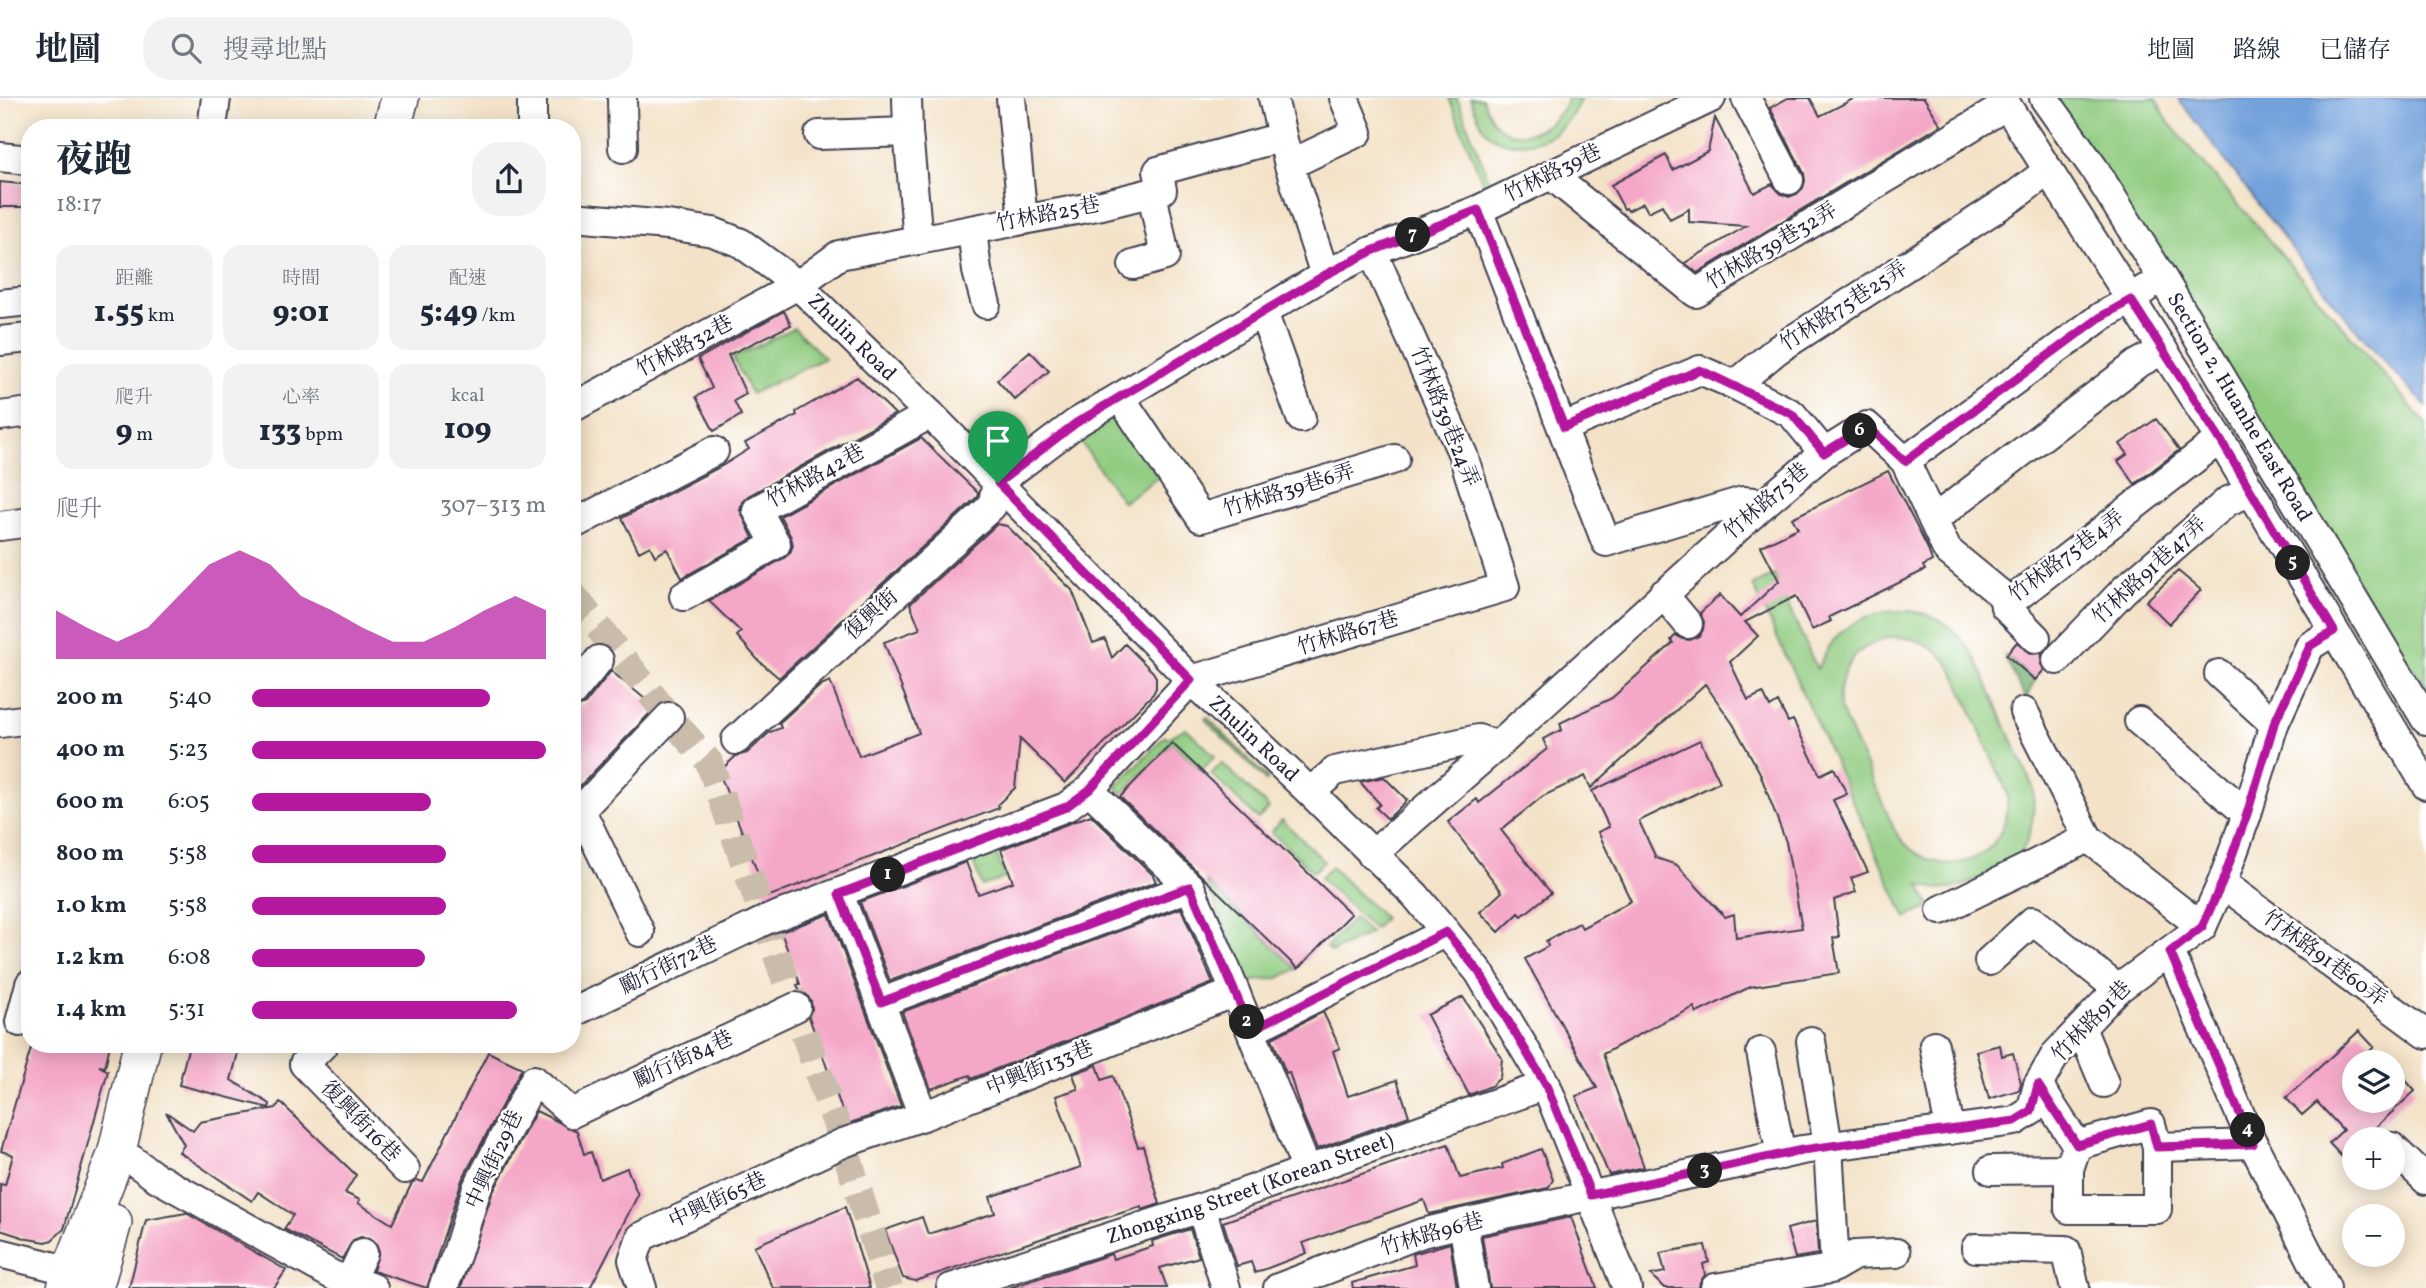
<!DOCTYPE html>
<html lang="zh-TW">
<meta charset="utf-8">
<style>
body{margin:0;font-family:Vollkorn,"Noto Serif TC",serif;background:#f2f2f3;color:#1f2937;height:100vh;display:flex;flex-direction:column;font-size:26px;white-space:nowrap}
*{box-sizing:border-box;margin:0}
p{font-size:23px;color:#747a83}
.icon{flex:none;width:38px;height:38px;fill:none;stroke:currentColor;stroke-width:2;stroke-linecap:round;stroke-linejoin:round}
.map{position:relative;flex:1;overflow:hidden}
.drawer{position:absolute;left:21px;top:21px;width:560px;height:934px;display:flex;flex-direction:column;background:#fff;border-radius:28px;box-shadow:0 4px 18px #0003}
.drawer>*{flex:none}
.fabs{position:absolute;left:2342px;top:952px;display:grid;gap:14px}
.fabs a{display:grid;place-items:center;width:63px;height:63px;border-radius:50%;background:#fff;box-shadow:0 4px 18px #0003;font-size:35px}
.pin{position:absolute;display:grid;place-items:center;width:60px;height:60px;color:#fff;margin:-72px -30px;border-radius:50% 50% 50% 0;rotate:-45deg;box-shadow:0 0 7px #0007}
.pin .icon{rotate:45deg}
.km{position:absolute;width:35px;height:35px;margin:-18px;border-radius:50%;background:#222;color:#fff;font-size:19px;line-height:35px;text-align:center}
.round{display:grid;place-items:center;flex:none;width:74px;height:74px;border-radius:28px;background:#f2f2f3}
.headline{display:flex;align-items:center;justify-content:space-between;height:119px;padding:0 35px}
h1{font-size:38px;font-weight:800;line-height:52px}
.figures{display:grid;grid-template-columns:repeat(3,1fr);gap:10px;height:119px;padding:7px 35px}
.figures div{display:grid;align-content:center;border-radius:18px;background:#f2f2f3;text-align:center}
.figures b{font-size:30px;font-weight:800}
.figures small{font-size:19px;font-weight:400}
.figures p{font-size:19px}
.chart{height:196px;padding:14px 35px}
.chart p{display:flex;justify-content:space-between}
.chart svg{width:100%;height:126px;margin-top:7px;fill:#b5179e;opacity:.7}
ul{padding:0 35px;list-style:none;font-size:23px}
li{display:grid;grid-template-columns:112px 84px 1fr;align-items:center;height:52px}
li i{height:18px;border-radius:9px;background:#b5179e}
header{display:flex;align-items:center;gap:42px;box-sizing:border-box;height:98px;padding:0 35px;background:#fff;border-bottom:2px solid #e0e1e3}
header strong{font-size:33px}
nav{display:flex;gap:38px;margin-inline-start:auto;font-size:24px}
.search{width:490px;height:63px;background:#f2f2f3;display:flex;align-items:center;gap:18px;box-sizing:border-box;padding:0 24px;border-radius:28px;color:#747a83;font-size:26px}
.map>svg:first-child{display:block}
</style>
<header>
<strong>地圖</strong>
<div class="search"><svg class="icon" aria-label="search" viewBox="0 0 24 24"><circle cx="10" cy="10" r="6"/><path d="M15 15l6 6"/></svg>搜尋地點</div>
<nav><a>地圖</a><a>路線</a><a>已儲存</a></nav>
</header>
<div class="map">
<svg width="2426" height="1190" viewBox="0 0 2426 1190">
<rect width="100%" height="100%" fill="#fff"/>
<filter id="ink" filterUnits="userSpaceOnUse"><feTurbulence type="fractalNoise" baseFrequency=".0143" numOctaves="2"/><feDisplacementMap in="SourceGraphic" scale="14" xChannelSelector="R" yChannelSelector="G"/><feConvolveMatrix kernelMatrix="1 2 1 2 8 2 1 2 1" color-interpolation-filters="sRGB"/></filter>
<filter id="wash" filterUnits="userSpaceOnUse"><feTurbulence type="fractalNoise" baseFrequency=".00686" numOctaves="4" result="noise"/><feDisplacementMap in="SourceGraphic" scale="28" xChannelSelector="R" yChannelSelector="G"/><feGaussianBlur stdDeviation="1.57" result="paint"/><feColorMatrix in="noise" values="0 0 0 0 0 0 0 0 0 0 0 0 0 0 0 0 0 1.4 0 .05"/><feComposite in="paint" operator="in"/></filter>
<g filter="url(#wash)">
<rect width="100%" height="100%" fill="#f3e2c7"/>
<path fill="#91cc81" stroke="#5a775e" stroke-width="2" fill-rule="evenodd" d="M1449 0H1457L1492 90 1486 93Z
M1470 0H1482C1487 10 1490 23 1499 29 1525 48 1559 25 1568 0H1579L1580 2C1567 30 1549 46 1517 46 1508 46 1499 44 1491 38 1480 29 1475 12 1470 0Z
M2036 0H2155L2169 25 2426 326V590Z
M794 230 825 260 751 296 733 260Z
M1107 314H1125L1164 375 1123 404 1076 337Z
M1774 477 1817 571C1823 560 1828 548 1837 538 1867 509 1919 503 1952 531 1962 540 1969 550 1976 561L2033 689C2035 715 2033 746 2012 765 2004 771 1991 775 1982 779 1958 791 1948 795 1920 787L1930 809 1906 820 1753 487ZM1893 539C1920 539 1938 549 1953 572L2007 694C2014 766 1934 792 1895 733L1840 610C1837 571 1855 547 1893 539Z
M1207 619 1268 681 1266 683 1205 621Z
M1186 630 1215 658 1201 673 1172 645 1123 696 1116 689 1165 638 1168 640Z
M1222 665 1269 710 1258 721 1211 676Z
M1282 722 1324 763 1313 774 1271 734Z
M995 752 1005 780 982 788 972 761Z
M1331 769 1384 820 1374 831 1320 780Z
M1205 782 1297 871 1279 880 1247 884Z
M1354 820 1370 835 1332 854 1326 849Z"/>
<path fill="#74b06f" stroke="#4b6955" stroke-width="2" d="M2006 557 2035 582 2026 601 2004 558Z"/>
<path fill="#72a1db" stroke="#4a628b" stroke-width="2" d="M2177 0H2426V307C2332 214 2259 103 2177 0Z"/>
<g id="blocks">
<path fill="#f4a7c7" d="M1788 0H1810L1820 18 1855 0H1924L1941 27 1697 175 1685 165 1746 128 1689 124V111L1670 121 1662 107 1648 114 1643 105 1628 113 1626 110 1624 111 1611 87 1666 57 1673 72 1708 53 1715 20 1754 95 1772 86 1781 96 1789 99 1797 96 1803 90 1805 83 1804 75 1770 10Z
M0 84 30 87V109H0Z
M784 213 791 227 728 257 746 296 734 303 741 317 714 333 696 299 712 290 698 261Z
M1030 253 1049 273 1015 302 997 282Z
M857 279 895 316 748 398 742 404 740 412 753 440 682 480 667 451 655 458 650 448 639 454 622 420 722 368 749 351 745 345 797 317 796 314Z
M2156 321 2179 352 2135 386 2118 363 2128 356 2120 346Z
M921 340 978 395 977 399 779 580 758 562 737 538 741 534 709 503 784 460 790 455 793 447 791 439 780 418Z
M1888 373 1927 449 1932 463 1923 468 1925 472 1829 519 1831 523 1812 532 1796 498 1745 524 1758 538 1730 564 1748 602 1763 595 1770 609 1778 604 1788 624 1793 622 1820 677 1834 670 1847 696 1833 702 1868 774 1851 780 1856 794 1834 802 1839 839 1833 840 1839 875 1750 889 1697 915 1694 909 1673 920 1672 919 1603 956 1644 1069 1609 1077 1576 998 1597 990 1525 861 1548 848 1546 843 1579 825 1582 830 1631 803 1598 734 1609 729 1592 693 1700 642 1720 684 1639 723 1656 760 1677 767 1725 819 1734 816 1736 840 1802 830 1786 744 1759 673 1733 626 1705 586 1591 690 1585 678 1543 698 1501 732 1551 795 1522 818 1519 815 1499 834 1480 814 1502 794 1448 724 1477 701 1479 705 1547 651 1543 641 1562 632 1560 625 1612 600 1673 545 1671 542 1676 537 1682 541 1690 542 1699 538 1703 532 1704 524 1700 515 1720 497 1740 519 1779 483 1761 448 1798 430 1792 420Z
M997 426 1007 428 1072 492 1093 545 1105 541 1112 560 1125 546 1153 574 1156 579V590L1153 596 1065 685 1020 641 1015 690 998 706 999 710 767 799 719 674 736 658 747 655 770 634 781 630 779 625 821 587 830 583 859 658 919 635 884 544 920 531 910 506Z
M2178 473 2201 492 2169 526 2146 503Z
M2017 544 2031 556 2042 555 2041 566 2044 572 2035 582 2006 557Z
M611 573 650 605 651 614 578 690H572V611L585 606Z
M1172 645 1351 816 1298 871 1120 699Z
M1384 679 1407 702 1388 721 1376 710 1380 706 1360 684Z
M1091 717 1153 777 1156 784 890 883 860 804 966 764 978 796 1013 784 1001 751Z
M1181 810 1213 885 971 981 970 977 931 991 902 914Z
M829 816 901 1008 847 1026 809 919 812 911 811 903 806 896 800 893 797 887 800 886 781 834Z
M1463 899 1502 960 1500 980 1491 988 1469 997 1427 917Z
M1323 914 1340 950 1333 953 1348 998 1397 982 1409 1018 1317 1051 1301 1013 1289 974 1286 975 1272 940Z
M2359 933 2374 949 2358 964H2354V1003H2392V989L2403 979 2415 993 2363 1041H2354V1050L2343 1060 2329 1045 2343 1032 2317 1004 2302 1017 2286 1000Z
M32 947H110L105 969 99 968 108 973 64 1131 52 1142 46 1144 28 1141 0 1132V1086L5 1087 13 1057 1 1053Z
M189 947H240L231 982 270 1006 269 1010 179 987Z
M2000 947 2002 958 2013 955 2021 985 2019 992 1989 1001 1976 953Z
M488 954 522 970 462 1082 427 1190 373 1173 379 1153 376 1145 370 1140 361 1139 353 1142 342 1161 284 1131 293 1117 258 1094 252 1103 179 1054 184 1047 166 1014 193 1033 200 1024 276 1010 280 1004 356 1077 345 1095 360 1102 358 1105 392 1126 412 1085 417 1082 423 1084Z
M1097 967 1102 982 1113 978 1138 1049 1143 1048 1160 1106 1142 1112 1141 1109 1088 1125 915 1183 903 1180 885 1132 922 1119 928 1136 995 1115 990 1099 1081 1069 1056 998 1078 991 1073 976Z
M536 1013 577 1033 584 1056 591 1054 600 1081 627 1070 638 1097 590 1190H461L492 1096Z
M1448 1046 1460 1080 1503 1070 1502 1066 1541 1051 1553 1082 1548 1090 1429 1116 1424 1102 1303 1145 1307 1155 1255 1175 1251 1164 1237 1168 1223 1124Z
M845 1109 870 1190H773L754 1148Z
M186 1115 286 1172 274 1190H129L146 1122Z
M1571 1119 1597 1190H1490L1482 1138Z
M1816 1123 1818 1156 1795 1160 1787 1131Z
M1190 1131 1199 1159 1160 1170 1167 1190H1009L1111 1156 1113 1161 1153 1148 1152 1143Z
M1450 1145 1457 1190H1353L1352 1185 1415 1167 1413 1156Z
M1705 1147 1709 1164 1703 1166 1705 1177 1700 1184 1699 1190H1664L1651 1177 1665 1174 1660 1155Z"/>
</g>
</g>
<g filter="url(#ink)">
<use href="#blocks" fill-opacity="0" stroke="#413f50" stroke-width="2"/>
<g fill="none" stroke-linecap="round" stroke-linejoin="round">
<path stroke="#c9bcab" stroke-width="28" stroke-dasharray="28 14" stroke-linecap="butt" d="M572 496 669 619 709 664 843 1045 889 1190"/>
<defs>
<g id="minor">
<path d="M532 0V30"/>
<path d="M622 0 623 50"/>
<path d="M907 0 908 34"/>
<path d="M1011 0 1023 122"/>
<path d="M1273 0 1289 67 1325 177"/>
<path d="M1746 0 1789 82"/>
<path d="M2002 0 2220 341 2426 687"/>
<path id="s1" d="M2044 0 2093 69 2161 178 2426 622"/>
<path d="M212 30 216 0"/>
<path d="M819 37 908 34 918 142"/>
<path d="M0 59 30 62"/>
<path d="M1289 67 1358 34 1344 0"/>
<path d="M1551 77 1696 195 2007 7"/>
<path d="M1478 112 1606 444 1743 403 1765 405"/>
<path id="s2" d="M572 119 668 127 713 134 741 145 798 187 930 316 1191 582 1310 694 1415 797 1479 874 1546 987 1627 1190"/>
<path d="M972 132 977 173 986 206"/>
<path d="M1133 167 1165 158 1152 95"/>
<path d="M0 206 30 203"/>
<path d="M1263 214 1301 320"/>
<path d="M0 243 30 240"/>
<path d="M1120 299 1201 420 1395 361"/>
<path d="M572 310 798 187 839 157 1102 107 1162 92 1158 73 1282 39"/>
<path d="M0 318 30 314"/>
<path d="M1564 329 1700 272 1735 287"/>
<path d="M1824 355 1792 316 1735 287 1777 252 2013 99 2049 72"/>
<path d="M1905 363 2102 218 2131 202 2145 191"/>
<path d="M1933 422 1947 452 2003 498 2005 508 2220 341"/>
<path d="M572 427 714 353"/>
<path d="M0 428 30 424"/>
<path d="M1663 496 1688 526"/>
<path d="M684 498 776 446 757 412 930 316"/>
<path d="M2005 508 2036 540"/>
<path d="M2057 562 2125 491 2228 403 2250 394"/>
<path d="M2219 576 2274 626"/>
<path d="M572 595 599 562"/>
<path d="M2024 614 2088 740 2202 829"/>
<path d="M2139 623 2247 716"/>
<path d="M0 625 30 621"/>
<path d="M736 642 992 408 997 385 1076 325 1325 177 1372 153 1478 112 1711 0"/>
<path d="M1089 692 1190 789 1225 869 1307 1072"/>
<path d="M1310 694 1335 673 1478 641 1497 648"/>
<path d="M572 706 581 713 640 834"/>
<path d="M572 721 669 619"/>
<path d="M1372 757 1497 648 1765 405 1824 355 1867 328 1905 363 1933 422 2137 266 2163 252"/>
<path d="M2222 785 2426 936"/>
<path d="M839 796 923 1018"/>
<path d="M1941 812 2088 740"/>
<path d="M2170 854 2253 1046 2326 1190"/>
<path d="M1989 863 2033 823 2118 891"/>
<path d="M882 904 1190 789"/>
<path d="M572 915 766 822 1066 709 1089 692 1191 582 1505 489 1463 357 1372 153"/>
<path d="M20 924 30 886"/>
<path d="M2081 930 2104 985"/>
<path d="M1251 932 1446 834"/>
<path d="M1811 943 1828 1048 1835 1168"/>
<path d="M323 947 304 966 405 1071"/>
<path d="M1934 947 1950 1032"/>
<path d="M1761 954 1781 1057"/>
<path d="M2038 987 2077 1047 2069 1071V1111H2157V1049L2151 1026 2077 1047"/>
<path d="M2157 1049 2253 1046"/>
<path d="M2392 1049 2426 1082"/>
<path d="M116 1057 131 1061 154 1078 334 1178 373 1190"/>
<path d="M1991 1072 2069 1071"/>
<path d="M1201 1110 1226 1190"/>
<path d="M1463 1125 1474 1190"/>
<path d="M1976 1150 2066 1152 2075 1190"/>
<path d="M0 1155 71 1173"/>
<path d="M350 1182 363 1155"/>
<path d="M443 1190 457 1155 477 1090 534 982 572 1015 796 909"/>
<path d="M642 1190 633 1162 641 1139 843 1045 923 1018 1235 894"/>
<path id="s3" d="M951 1190 1201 1110 1546 987"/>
<path d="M1278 1190 1422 1135 1463 1125 1802 1052 2015 1023 2031 1013 2038 987 2056 956 2118 891 2202 829 2222 785 2247 716 2274 626 2310 548 2334 533"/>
<path d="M1715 1190 1831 1171 1855 1157 1896 1155"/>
</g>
<path id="major" d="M392 30 400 0
M66 1190 71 1173 116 1057 142 947
M94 1190 113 1124"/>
</defs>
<use href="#minor" stroke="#413f50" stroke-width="32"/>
<use href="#major" stroke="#413f50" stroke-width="40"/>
<use href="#minor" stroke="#fff" stroke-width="28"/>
<use href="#major" stroke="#fff" stroke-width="37"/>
</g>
</g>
<g fill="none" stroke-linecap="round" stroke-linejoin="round" filter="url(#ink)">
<defs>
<path id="route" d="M1478 112 1564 329 1700 272 1792 316 1824 355 1867 328 1905 363 2102 218 2131 202 2220 341 2334 533 2310 548 2274 626 2247 716 2222 785 2202 829 2170 854 2253 1046 2157 1049 2151 1026 2077 1047 2038 987 2031 1013 2015 1023 1802 1052 1591 1097 1546 987 1479 874 1446 834 1251 932 1190 789 881 904 839 796 1066 709 1089 692 1191 582 998 385 1076 325 1325 177 1372 153Z"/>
</defs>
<use href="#route" stroke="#fff" stroke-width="14"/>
<use href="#route" stroke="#b5179e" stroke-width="9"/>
</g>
<g text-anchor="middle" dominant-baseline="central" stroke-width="5" stroke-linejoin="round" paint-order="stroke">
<g font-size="21" fill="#22223b" stroke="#fff">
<text transform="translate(1553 76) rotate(-26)">竹林路39巷</text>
<text transform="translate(1048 117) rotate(-11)">竹林路25巷</text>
<text transform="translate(1772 149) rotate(-31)">竹林路39巷32弄</text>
<text transform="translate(1844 209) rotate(-33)">竹林路75巷25弄</text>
<text stroke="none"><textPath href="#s2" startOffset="318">Zhulin Road</textPath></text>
<text transform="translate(685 249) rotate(-28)">竹林路32巷</text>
<text stroke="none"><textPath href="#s1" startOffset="366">Section 2, Huanhe East Road</textPath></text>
<text transform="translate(1444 319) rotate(68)">竹林路39巷24弄</text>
<text transform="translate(816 379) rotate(-29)">竹林路42巷</text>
<text transform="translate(1289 393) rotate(-17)">竹林路39巷6弄</text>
<text transform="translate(1767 404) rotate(-41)">竹林路75巷</text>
<text transform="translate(2067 459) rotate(-37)">竹林路75巷4弄</text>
<text transform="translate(2150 473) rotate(-43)">竹林路91巷47弄</text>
<text transform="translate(872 517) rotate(-42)">復興街</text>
<text transform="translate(1348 536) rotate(-17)">竹林路67巷</text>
<text stroke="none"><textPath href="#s2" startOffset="886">Zhulin Road</textPath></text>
<text transform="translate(2324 861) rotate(36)">竹林路91巷60弄</text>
<text transform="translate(669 868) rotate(-26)">勵行街72巷</text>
<text transform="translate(2092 924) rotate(-46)">竹林路91巷</text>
<text transform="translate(684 962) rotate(-25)">勵行街84巷</text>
<text transform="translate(1040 971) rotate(-22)">中興街133巷</text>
<text transform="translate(360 1024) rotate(46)">復興街16巷</text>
<text transform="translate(495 1062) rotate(-65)">中興街29巷</text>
<text stroke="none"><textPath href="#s3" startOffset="315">Zhongxing Street (Korean Street)</textPath></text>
<text transform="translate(718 1103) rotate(-25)">中興街65巷</text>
<text transform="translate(1432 1137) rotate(-16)">竹林路96巷</text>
</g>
</g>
</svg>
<div class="fabs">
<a><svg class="icon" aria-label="layers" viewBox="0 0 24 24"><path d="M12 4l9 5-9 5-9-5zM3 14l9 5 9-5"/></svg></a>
<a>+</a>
<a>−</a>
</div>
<div class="pin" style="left:998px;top:385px;background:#1e9e55"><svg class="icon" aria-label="arrive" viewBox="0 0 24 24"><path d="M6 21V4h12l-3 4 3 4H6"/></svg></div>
<b class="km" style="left:888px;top:777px">1</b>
<b class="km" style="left:1247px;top:924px">2</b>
<b class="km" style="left:1705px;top:1073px">3</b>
<b class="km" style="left:2248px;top:1032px">4</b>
<b class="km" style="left:2293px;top:465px">5</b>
<b class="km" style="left:1860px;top:333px">6</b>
<b class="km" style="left:1413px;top:137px">7</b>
<section class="drawer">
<div class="headline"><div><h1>夜跑</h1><p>18:17</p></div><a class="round"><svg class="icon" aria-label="share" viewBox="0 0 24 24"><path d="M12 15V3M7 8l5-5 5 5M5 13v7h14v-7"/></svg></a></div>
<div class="figures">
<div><p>距離</p><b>1.55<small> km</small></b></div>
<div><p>時間</p><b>9:01</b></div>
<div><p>配速</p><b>5:49<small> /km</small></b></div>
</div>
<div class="figures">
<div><p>爬升</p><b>9<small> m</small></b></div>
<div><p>心率</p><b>133<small> bpm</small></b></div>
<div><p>kcal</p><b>109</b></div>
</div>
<div class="chart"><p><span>爬升</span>307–313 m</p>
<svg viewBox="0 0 160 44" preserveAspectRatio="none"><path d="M0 44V27L10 33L20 38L30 33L40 22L50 11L60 6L70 11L80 22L90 27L100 33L110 38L120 38L130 33L140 27L150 22L160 27V44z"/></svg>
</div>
<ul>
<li><b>200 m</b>5:40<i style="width:81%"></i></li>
<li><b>400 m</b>5:23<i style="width:100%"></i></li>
<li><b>600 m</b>6:05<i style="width:61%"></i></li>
<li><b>800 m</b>5:58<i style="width:66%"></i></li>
<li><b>1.0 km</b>5:58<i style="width:66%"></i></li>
<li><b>1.2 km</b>6:08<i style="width:59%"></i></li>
<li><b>1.4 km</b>5:31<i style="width:90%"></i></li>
</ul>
</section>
</div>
